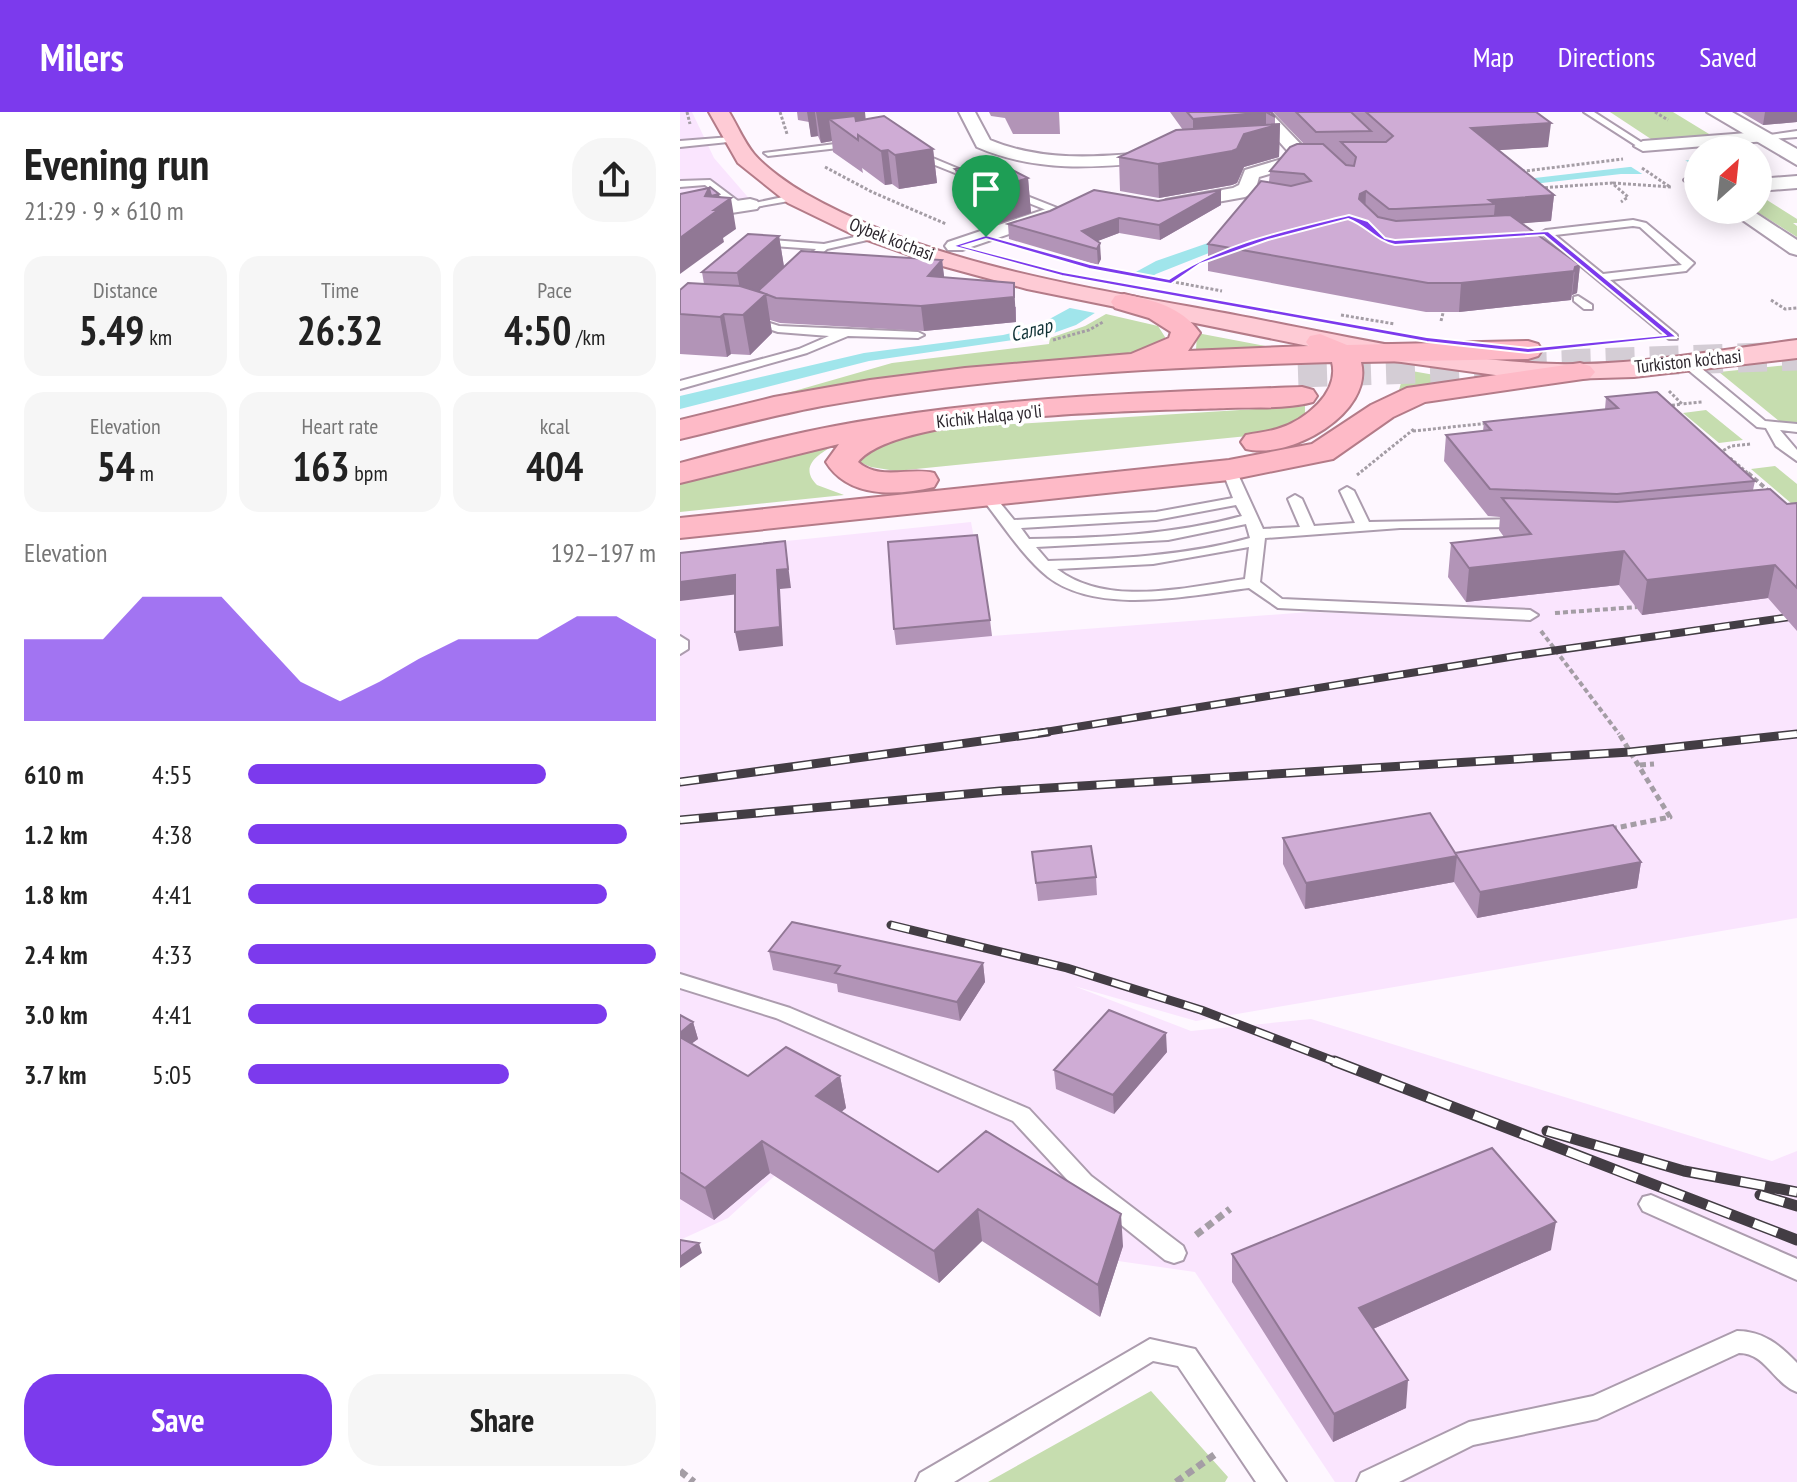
<!DOCTYPE html>
<meta charset="utf-8">
<style>
body{margin:0;font-family:"PT Sans Narrow",sans-serif;background:#f6f6f6;color:#222;height:100vh;display:flex;flex-direction:column;font-size:30px;white-space:nowrap}
*{box-sizing:border-box;margin:0}
p{font-size:26px;color:#767676}
.icon{flex:none;width:44px;height:44px;fill:none;stroke:currentColor;stroke-width:2;stroke-linecap:round;stroke-linejoin:round}
.map{position:relative;flex:1;overflow:hidden}
.details{display:flex;flex-direction:column;background:#fff;width:680px}
.details>*{flex:none}
.needle{width:52px;rotate:27deg}
.fabs{position:absolute;left:1004px;top:24px;display:grid;gap:16px}
.fabs a{display:grid;place-items:center;width:88px;height:88px;border-radius:50%;background:#fff;box-shadow:0 4px 20px #0003;font-size:40px}
.pin{position:absolute;display:grid;place-items:center;width:68px;height:68px;color:#fff;margin:-82px -34px;border-radius:50% 50% 50% 0;rotate:-45deg;box-shadow:0 0 8px #0007}
.pin .icon{rotate:45deg}
.round{display:grid;place-items:center;flex:none;width:84px;height:84px;border-radius:32px;background:#f6f6f6}
.overview{display:flex;align-items:center;justify-content:space-between;height:136px;padding:0 24px}
h1{font-size:44px;font-weight:700;line-height:60px}
.figures{display:grid;grid-template-columns:repeat(3,1fr);gap:12px;height:136px;padding:8px 24px}
.figures div{display:grid;align-content:center;border-radius:20px;background:#f6f6f6;text-align:center}
.figures b{font-size:40px;font-weight:700}
.figures small{font-size:22px;font-weight:400}
.figures p{font-size:22px}
.chart{height:224px;padding:16px 24px}
.chart p{display:flex;justify-content:space-between}
.chart svg{width:100%;height:144px;margin-top:8px;fill:#7c3aed;opacity:.7}
.cta{display:flex;gap:16px;margin-top:auto;padding:16px 24px}
.cta a{flex:1;height:92px;border-radius:32px;background:#7c3aed;color:#fff;font-size:32px;font-weight:700;line-height:92px;text-align:center}
.cta a+a{background:#f6f6f6;color:#222}
ul{padding:0 24px;list-style:none;font-size:26px}
li{display:grid;grid-template-columns:128px 96px 1fr;align-items:center;height:60px}
li i{height:20px;border-radius:10px;background:#7c3aed}
header{display:flex;align-items:center;gap:48px;box-sizing:border-box;height:112px;padding:0 40px;background:#7c3aed;color:#fff}
header strong{font-size:38px}
nav{display:flex;gap:44px;margin-inline-start:auto;font-size:28px}
main{display:flex;flex:1;min-height:0}
.map>svg:first-child{display:block}
</style>
<header>
<strong>Milers</strong>
<nav><a>Map</a><a>Directions</a><a>Saved</a></nav>
</header>
<main>
<section class="details">
<div class="overview"><div><h1>Evening run</h1><p>21:29 · 9 × 610 m</p></div><a class="round"><svg class="icon" aria-label="share" viewBox="0 0 24 24"><path d="M12 15V3M7 8l5-5 5 5M5 13v7h14v-7"/></svg></a></div>
<div class="figures">
<div><p>Distance</p><b>5.49<small> km</small></b></div>
<div><p>Time</p><b>26:32</b></div>
<div><p>Pace</p><b>4:50<small> /km</small></b></div>
</div>
<div class="figures">
<div><p>Elevation</p><b>54<small> m</small></b></div>
<div><p>Heart rate</p><b>163<small> bpm</small></b></div>
<div><p>kcal</p><b>404</b></div>
</div>
<div class="chart"><p><span>Elevation</span>192–197 m</p>
<svg viewBox="0 0 160 44" preserveAspectRatio="none"><path d="M0 44V19L10 19L20 19L30 6L40 6L50 6L60 19L70 32L80 38L90 32L100 25L110 19L120 19L130 19L140 12L150 12L160 19V44z"/></svg>
</div>
<ul>
<li><b>610 m</b>4:55<i style="width:73%"></i></li>
<li><b>1.2 km</b>4:38<i style="width:93%"></i></li>
<li><b>1.8 km</b>4:41<i style="width:88%"></i></li>
<li><b>2.4 km</b>4:33<i style="width:100%"></i></li>
<li><b>3.0 km</b>4:41<i style="width:88%"></i></li>
<li><b>3.7 km</b>5:05<i style="width:64%"></i></li>
</ul>
<div class="cta"><a>Save</a><a>Share</a></div>
</section>
<div class="map">
<svg width="1117" height="1370" viewBox="0 0 1117 1370">
<rect width="100%" height="100%" fill="#fef7ff"/>
<path fill="#fae5fe" d="M0 0H12L34 46 73 91 0 101Z
M291 410 312 524 629 500 792 505 786 490 768 465 1117 423V806L516 909 394 874 511 919 631 907 1092 1049 1117 1039V1370H655L515 1160 438 1149 155 1009 48 1106 0 1128V440Z"/>
<path fill="#c6ddaf" d="M930 0H993L1034 25 974 29Z
M1079 83 1117 107V111H1113L1117 114V125L1074 98H1078Z
M426 202 478 214 485 225V230L450 242 215 264 97 284 212 251 369 232 370 226 405 214Z
M517 221 596 236 516 238Z
M1117 252V313L1099 309 1039 260Z
M715 256 794 270 717 285 721 271Z
M625 294V303L588 322 216 359 191 355 179 350 191 333 255 317Z
M1026 298 1063 328 1039 331 1003 301Z
M153 334C137 343 119 355 137 373L164 383 0 400V371Z
M1095 354 1117 372V391L1112 392 1071 357Z
M471 1279 548 1365 545 1370H308Z"/>
<path fill="#a0e5eb" d="M1018 47V62H941L790 79 529 141 476 162 396 213 368 223 189 249 0 297V284L184 241 323 223 353 216 476 149 603 105 785 74Z"/>
<path fill="#fef7ff" d="M1117 36V59L1090 62 1078 54 1076 38Z
M1000 45 1018 56V66L967 65 945 51Z
M446 159 479 165 420 202 385 195Z"/>
<g fill="none" stroke-linecap="round" stroke-linejoin="round">
<path stroke="#d4cdd5" stroke-width="29" stroke-dasharray="29 15" stroke-linecap="butt" d="M618 261 1117 244"/>
<defs>
<path id="service" d="M904 0H914L967 34 960 36Z
M1117 19V25L1080 28 1076 25Z
M51 25 48 30 0 35V29Z
M179 29 176 34 88 44 84 41Z
M230 39H236L303 67 295 69 230 43Z
M30 68 62 92V96H56L25 73 0 75V69Z
M329 77 380 97 382 99 374 101 326 82V78Z
M117 82 120 83V87L70 96 65 93Z
M953 108 966 111 1014 151 1006 159 930 168 997 223V227H989L861 121 866 118ZM953 114 960 115 1002 153 923 162 875 123Z
M197 120 201 121V125L147 137 122 159 117 156 136 137 77 133 72 130 77 127 144 132Z
M898 184 912 193V197H904L894 189V185Z
M71 205 99 214 238 220 244 223 238 226 168 224 127 241 0 277V269L119 237 149 224 98 220 67 210V206Z
M1001 246H1009L1085 309 1117 312V320L1100 318 1117 338V349L1096 334 1086 316 1077 315 1001 252Z
M549 354 556 358 583 417 620 415 608 387 615 383 622 387 634 414 675 411 660 379 667 375 674 379 689 410 843 407 850 411 843 415 720 416 585 426 580 470 602 487 850 498 858 503 850 508 598 496 569 476C511 483 419 504 368 465 342 444 321 410 300 384L307 380 312 381 334 408 476 400 553 386 542 358ZM556 393 562 404C492 423 421 426 349 427L341 416 476 408ZM566 412 570 426C504 444 437 447 368 449L356 435 488 428ZM569 435 565 467C507 475 428 496 377 457L473 452Z
M0 524 8 529V537L0 542Z
M0 862 110 896 349 997 411 1064 503 1134 506 1141 503 1148 494 1151 485 1148 395 1076 333 1009 96 906 0 876Z
M971 1083 1117 1147V1168L963 1099 959 1092 963 1085Z
M1057 1219C1083 1219 1100 1233 1117 1251V1280C1094 1272 1086 1241 1059 1241L917 1307 793 1333 719 1370H677L681 1361 789 1310 913 1284Z
M470 1227 515 1237 606 1370H576L498 1254 473 1249 274 1370H236L240 1361Z"/>
<path id="minor" d="M279 0H295L310 28C368 52 426 44 487 39L496 44 487 49C420 55 360 62 297 35Z
M573 0H590L630 42 633 46 630 50 579 65 575 80 565 85 493 98 486 96 483 92 486 88 553 76 559 73 565 58 612 44Z
M1080 20 1086 21 1089 25 1086 29 963 39 954 34 963 29Z
M1013 62 1018 64V78L1004 68Z
M1117 64V76L1078 79V67Z
M70 87 77 89 80 93 77 97 0 109V97Z
M372 95 382 101 379 105 282 138H268L265 134 268 130Z
M1048 98H1071L1117 128V143L1110 141Z"/>
<path id="tertiary" d="M1027 0H1052L1117 37V53Z"/>
<path id="primary" d="M29 0H49C57 13 64 30 74 42 86 56 110 73 126 82 255 155 411 176 555 203 660 223 768 249 877 252 957 254 1038 238 1117 228V246L954 265 852 268 678 244 347 177 255 152 176 124 108 91 58 51Z"/>
<path id="trunk" d="M444 182C474 189 501 194 520 221L508 239 629 234 626 230 630 224 640 222 667 233 848 229 858 232 862 238 858 244 848 247 681 250C694 301 610 348 566 337L561 330 566 323C576 321 587 320 597 317 624 309 660 281 652 250 482 255 310 264 142 294 94 303 47 316 0 327V308L94 285 190 268 285 256 451 242 489 226 491 220 469 206 435 196 431 190 435 184Z
M900 251 910 254 915 260 910 266 745 290 713 305 653 347 549 368 0 426V406L549 348 632 332 691 293 727 276Z
M622 275 633 278 637 284 633 290C606 297 575 295 547 296 478 299 218 299 178 350 200 369 228 355 254 361L258 368 254 375C216 384 168 386 146 350L159 332 0 371V351C67 333 134 316 202 306 341 284 482 280 622 275Z"/>
</defs>
<use href="#service" stroke="#ac9cae" stroke-width="4"/>
<use href="#minor" stroke="#ac9cae" stroke-width="4"/>
<use href="#tertiary" stroke="#ac9cae" stroke-width="4"/>
<use href="#primary" stroke="#b47b88" stroke-width="4"/>
<use href="#trunk" stroke="#b47b88" stroke-width="4"/>
<path stroke="#a49da5" stroke-width="3" stroke-dasharray="3 2" stroke-linecap="butt" d="M7 0 10 12
M100 0 107 22
M975 0 988 8
M145 55 192 80 266 112
M962 56 990 75
M837 60 943 47
M933 71 991 75
M860 76 932 71 948 85 941 90
M345 136 409 154 542 179
M492 169 518 151 535 144
M1091 188 1105 197 1117 196
M661 203 715 212
M761 209 763 201
M373 228 409 218 423 210
M989 279 1002 292 1022 290
M987 294 1002 292
M733 319 810 311
M1039 341 1051 334 1071 332
M1050 346 1070 363
M677 363 734 317"/>
<path stroke="#a49da5" stroke-width="4" stroke-dasharray="5 3" stroke-linecap="butt" d="M1068 361 1091 381
M875 501 957 495
M861 519 939 622"/>
<path stroke="#a49da5" stroke-width="5" stroke-dasharray="6 4" stroke-linecap="butt" d="M960 653 974 652
M931 717 990 705 938 620"/>
<path stroke="#a49da5" stroke-width="7" stroke-dasharray="8 5" stroke-linecap="butt" d="M516 1123 550 1097
M0 1359 14 1370
M496 1370 537 1341"/>
<use href="#service" fill="#fff" fill-rule="evenodd"/>
<use href="#minor" fill="#fff" fill-rule="evenodd"/>
<use href="#tertiary" fill="#fff" fill-rule="evenodd"/>
<use href="#primary" fill="#fecbd5" fill-rule="evenodd"/>
<use href="#trunk" fill="#febac7" fill-rule="evenodd"/>
<defs>
<path id="rail-far2" d="M353 622 836 544 1117 504"/>
<path id="rail-far1" d="M0 670 368 620
M0 708 320 679 950 640 1117 622
M211 813 387 856 521 898 659 951"/>
<path id="rail" d="M654 949 1117 1128
M867 1019 1004 1059 1117 1080
M1080 1083 1117 1094"/>
</defs>
<use href="#rail-far2" stroke="#433d44" stroke-width="8"/>
<use href="#rail-far1" stroke="#433d44" stroke-width="9"/>
<use href="#rail" stroke="#433d44" stroke-width="11"/>
<use href="#rail-far2" stroke="#fff" stroke-width="5" stroke-dasharray="15" stroke-linecap="butt"/>
<use href="#rail-far1" stroke="#fff" stroke-width="6" stroke-dasharray="19" stroke-linecap="butt"/>
<use href="#rail" stroke="#fff" stroke-width="8" stroke-dasharray="25" stroke-linecap="butt"/>
</g>
<path fill="#b294b7" d="M117 0H185V7L253 37 257 71 219 77 212 72 205 73 182 56 183 61 153 40 152 29 141 31 138 24 131 25 129 10 118 8Z
M309 0H379L380 22H333L325 6 311 4Z
M490 0H591L595 5V12H600L599 45 564 55 557 71 552 73 479 86 440 79 439 45 503 18Z
M593 0H856L868 35 818 38 874 83 871 109 842 111 900 153 897 181 892 183 891 188 779 200H746L528 159V132L589 70 590 59 624 32Z
M1061 0H1117V10L1083 13Z
M275 57 348 66 351 101 311 114 279 92Z
M478 89 541 93 480 128 439 121 417 129 421 147 418 153 329 127 328 112Z
M99 124 104 155 262 148 264 165 336 195V210L244 219 100 211 90 208 92 221 70 243 51 242 47 245 0 242V178L24 172 22 160Z
M926 285 1075 369 1073 378 1107 392 1117 391V519L1088 486 962 503 939 473 786 490 768 465 771 431 824 425 819 418 820 405 808 404 764 349 766 323 803 319 804 310 925 297Z
M310 508 312 524 216 533 214 517Z
M603 726 775 741 961 750 957 776 797 806 774 770 625 797 603 752Z
M352 740 416 765 417 783 358 789Z
M89 839 303 851 305 870 280 909 158 880 157 872 93 858Z
M0 903 13 910 18 927 11 932 68 964H160L166 996 161 1000 258 1060 443 1134 420 1205 302 1129 259 1171 90 1061 34 1108 0 1087Z
M487 940 434 1002 376 977 374 958Z
M871 1138 693 1217 726 1296 653 1330 552 1170V1142Z"/>
<path fill="#917895" d="M127 0H135L138 24 131 25Z
M136 0H185L187 21 149 7 152 29 141 31Z
M586 0V16L600 12 599 45 564 55 557 71 552 73 479 86 478 52 513 31V7Z
M1085 0H1117V10L1083 13Z
M871 11 868 35 789 40 791 16Z
M253 37 257 71 219 77 215 43Z
M208 38 212 72 205 73 201 39Z
M348 66 351 101 311 114 308 79Z
M29 76 39 82 40 88 34 98 51 86 56 117 43 126 44 130 0 162V126L22 91Z
M541 78V93L480 128 479 113Z
M686 79 685 105 678 113 680 82Z
M874 83 871 109 813 114 815 92 809 88Z
M439 106V121L405 134 402 119Z
M99 124 105 161 64 200 57 161Z
M420 131 421 147 418 153 417 137Z
M262 148 265 172 248 164Z
M900 153 897 181 892 183 895 155Z
M894 159 891 188 779 200 781 171Z
M334 171 336 210 244 219 241 194Z
M86 182 92 221 70 243 63 203Z
M44 202 51 242 47 245 40 205Z
M105 429 111 476 100 477 103 534 59 539 55 520 97 458Z
M944 439 939 473 786 490 789 456Z
M1095 453 1088 486 962 503 967 468Z
M55 463 59 482 0 489V470Z
M777 744 774 770 625 797 626 771Z
M961 750 957 776 797 806 800 780Z
M303 851 305 870 280 909 277 890Z
M13 910 18 927 0 940V921Z
M486 921 487 940 434 1002 433 983Z
M160 964 166 996 142 1016 136 984Z
M82 1029 90 1061 34 1108 25 1076Z
M298 1097 302 1129 259 1171 254 1139Z
M441 1102 443 1134 420 1205 418 1173Z
M876 1110 871 1138 677 1224 679 1196Z
M19 1131 22 1141 0 1156V1145Z
M728 1268 726 1296 653 1330 654 1302Z"/>
<path fill="#cfacd5" stroke="#917895" stroke-width="2" d="M507 0H591L595 5 586 0 513 7Z
M616 0H671L691 19 636 20Z
M686 0H856L871 11 791 16 874 83 809 88 815 92 716 97H709L686 79 680 82 679 87 698 105 716 109 830 103 900 153 895 155 894 159 781 171H748L528 132 581 69 611 74 631 69 624 62 590 59 610 35 617 32H643L666 53 674 54 676 45 661 30H706L713 24Z
M175 4 176 9 204 4 253 37 215 43 208 38 201 39 178 23V28L149 7Z
M600 12 564 22 557 37 552 39 478 52 439 45 496 18Z
M317 50 348 66 308 79 275 57Z
M30 75 39 82 31 84 29 76Z
M29 76 25 84 51 86 34 98H38L0 126V82Z
M414 78 478 89 541 78 479 113 439 106 402 119 420 131 417 137 328 112 370 99Z
M68 122 99 124 57 161 22 160Z
M121 139 262 148 248 164 334 171V185L241 194 96 186 78 179Z
M8 171 60 174 86 182 63 203 44 202 40 205 0 202V178Z
M977 280 1075 369 937 382 810 377 766 323 811 318 804 310 938 296 926 285Z
M1090 377 1107 392 1117 391V476L1095 453 967 468 944 439 789 456 771 431 851 422 822 386 937 390Z
M297 423 310 508 214 517 208 430Z
M105 429 108 457 97 458 100 515 55 520V463L0 470V441Z
M750 701 777 744 626 771 603 726Z
M933 713 961 750 800 780 775 741Z
M411 734 416 765 356 771 352 740Z
M112 810 303 851 277 890 155 861 160 854 89 839Z
M429 898 486 921 433 983 374 958Z
M0 903 13 910 0 921Z
M0 925 68 964 106 935 160 964 136 984 258 1060 306 1019 441 1102 418 1173 298 1097 254 1139 82 1029 25 1076 0 1060Z
M812 1036 876 1110 679 1196 728 1268 654 1302 552 1142Z
M0 1128 19 1131 0 1145Z"/>
<path fill="#7c3aed" stroke="#fff" stroke-width="2" fill-rule="evenodd" d="M669 103 688 109 705 126 715 128 868 119 997 225 848 241 747 230 382 164 272 134 306 123 410 152 489 167C542 131 608 118 669 103ZM668 107C687 114 696 129 715 133L864 123 985 223 848 236 747 225 383 160 283 134 306 127 409 157 491 172 520 152 588 128Z"/>
<g text-anchor="middle" dominant-baseline="central" stroke-width="7" stroke-linejoin="round" paint-order="stroke">
<g font-size="18" fill="#2b252c" stroke="#fff">
<text transform="translate(212 127) rotate(21)">Oybek ko'chasi</text>
<text transform="translate(1008 249) rotate(-6)">Turkiston ko'chasi</text>
<text transform="translate(309 304) rotate(-6)">Kichik Halqa yo'li</text>
</g>
<g font-size="20" font-style="italic" fill="#113336" stroke="#fff">
<text transform="translate(351 218) rotate(-14)">Салар</text>
</g>
</g>
</svg>
<div class="fabs">
<a><svg class="needle" viewBox="-14 -14 28 28"><path d="M0-13l5 13h-10z" fill="#e53935"/><path d="M0 13l5-13h-10z" fill="#767676"/></svg></a>
</div>
<div class="pin" style="left:306px;top:125px;background:#1e9e55"><svg class="icon" aria-label="arrive" viewBox="0 0 24 24"><path d="M6 21V4h12l-3 4 3 4H6"/></svg></div>
</div>
</main>
